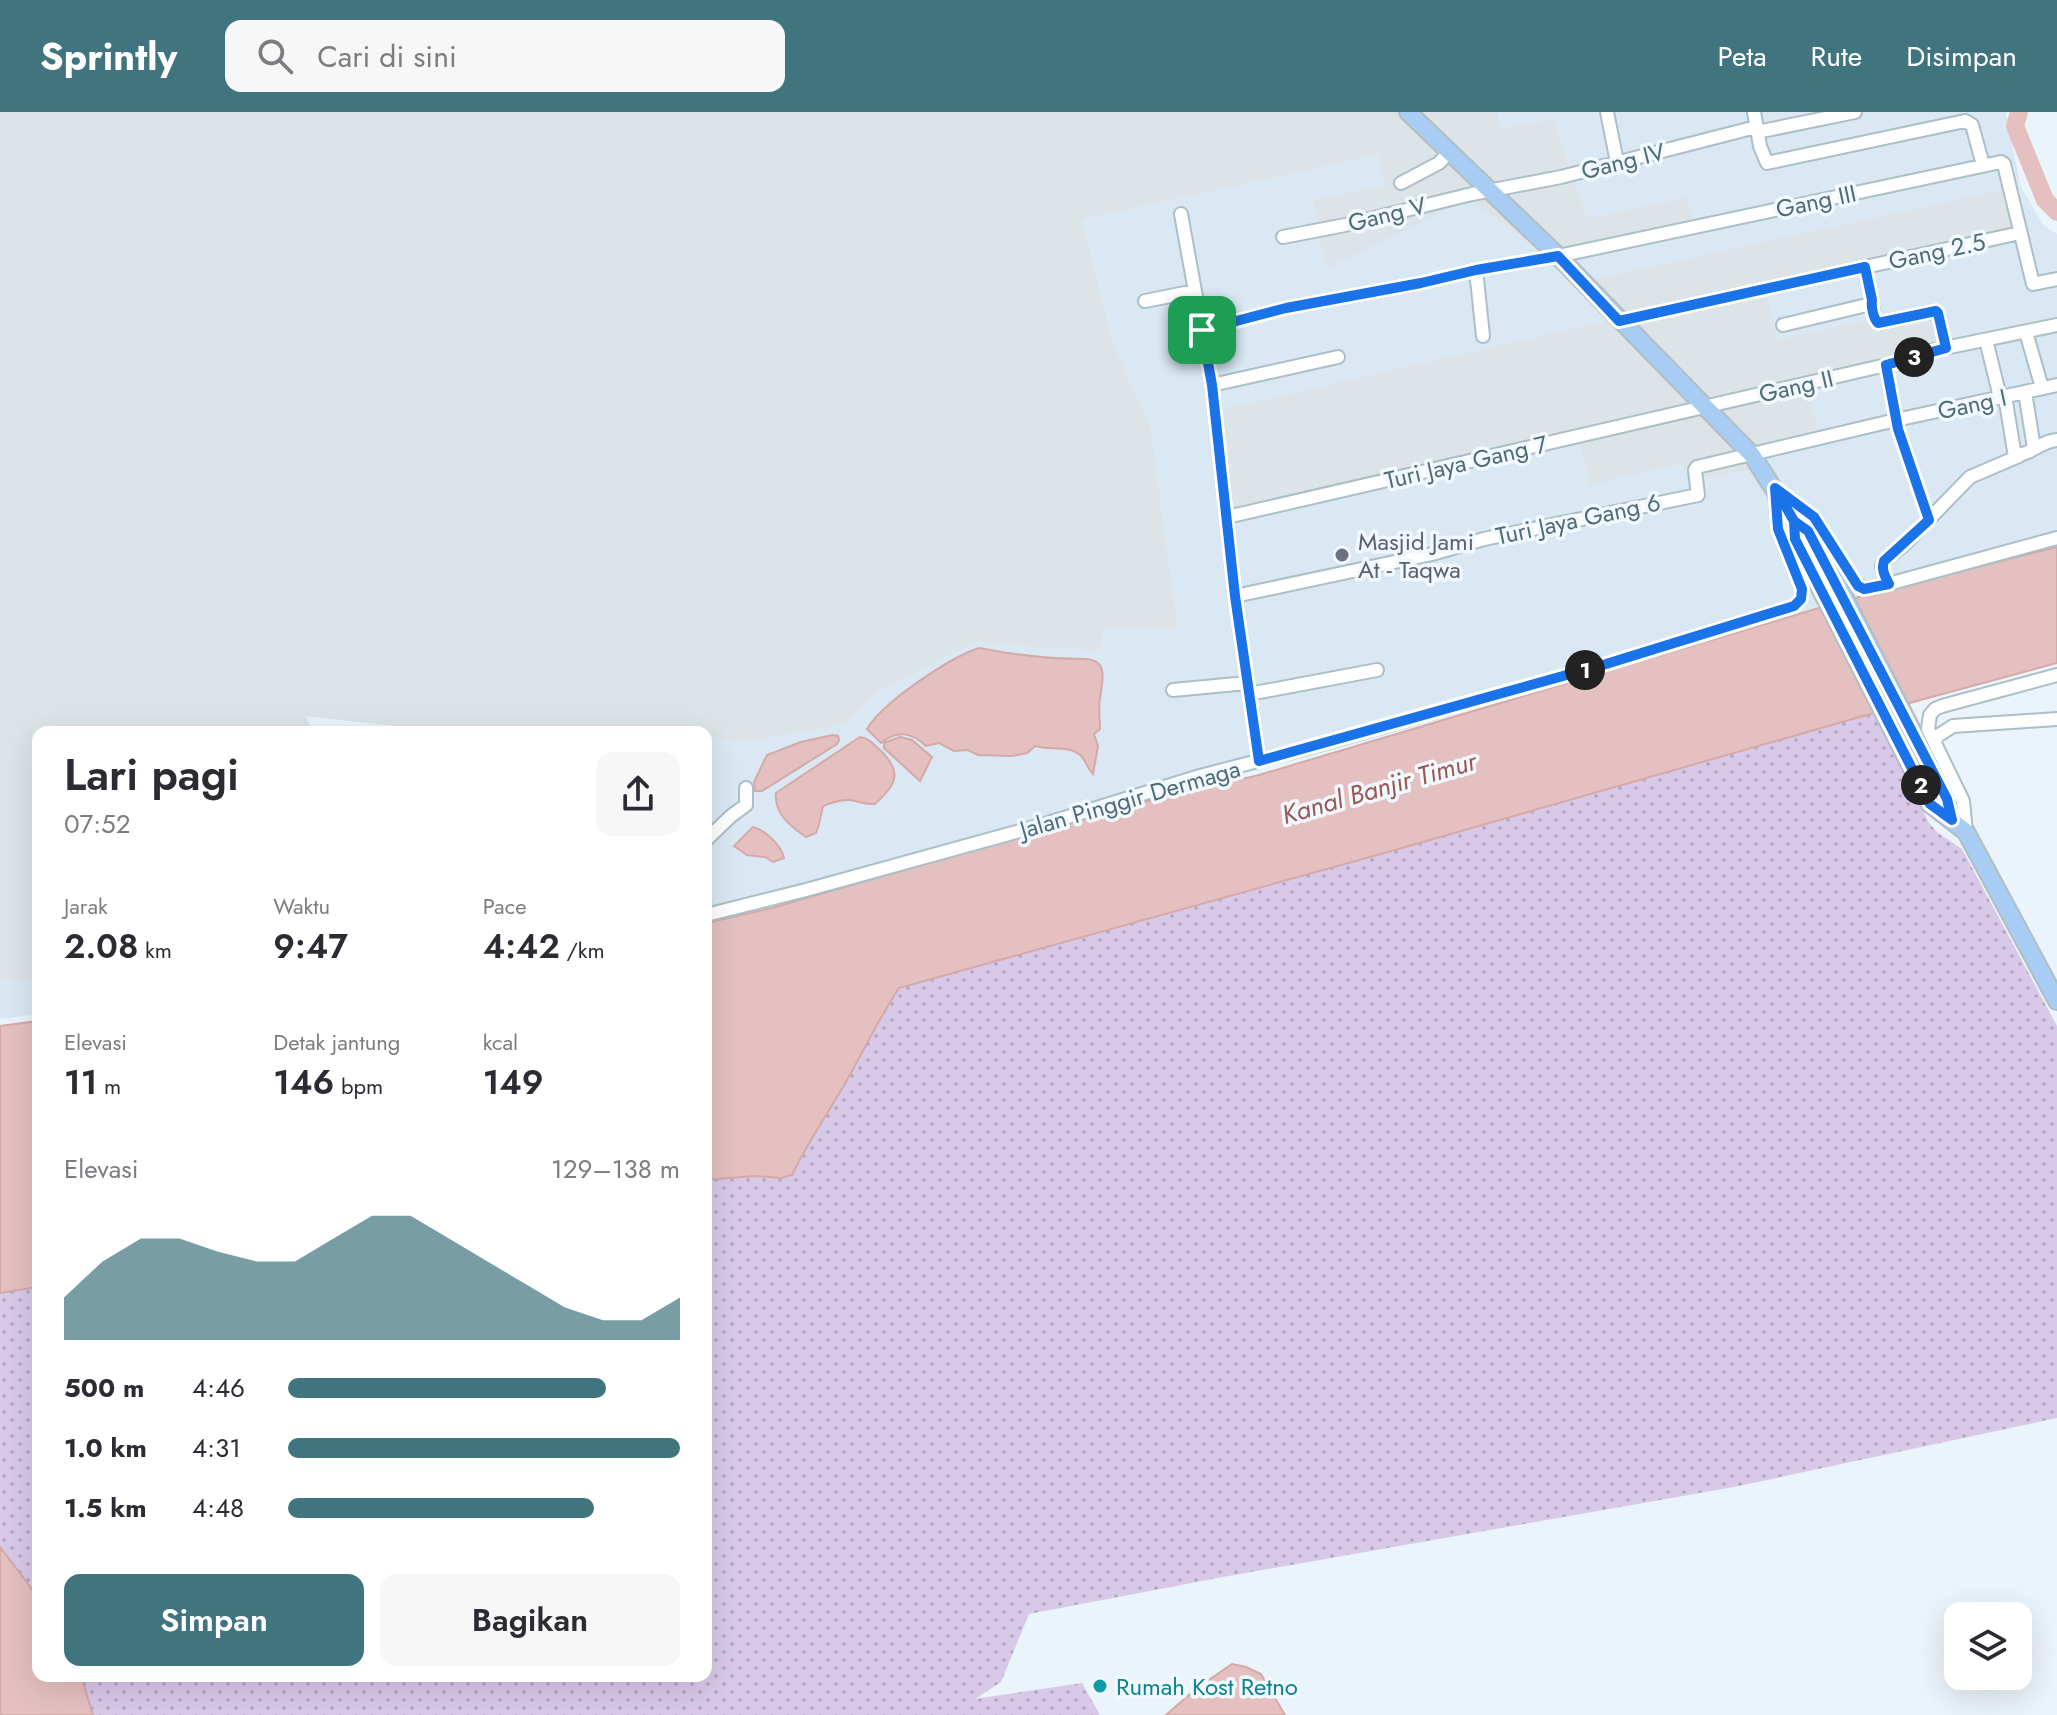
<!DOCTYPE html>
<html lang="id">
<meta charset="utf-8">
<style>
body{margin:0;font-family:Jost,sans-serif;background:#f7f7f7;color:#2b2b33;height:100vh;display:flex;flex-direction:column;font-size:30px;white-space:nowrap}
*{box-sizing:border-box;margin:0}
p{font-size:26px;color:#7c7c81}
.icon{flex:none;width:44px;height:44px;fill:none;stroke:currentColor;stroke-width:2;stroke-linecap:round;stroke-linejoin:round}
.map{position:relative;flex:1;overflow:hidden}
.drawer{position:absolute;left:32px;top:614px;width:680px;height:956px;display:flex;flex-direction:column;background:#fff;border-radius:16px;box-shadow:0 8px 32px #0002}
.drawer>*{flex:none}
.controls{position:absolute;left:1944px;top:1490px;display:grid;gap:16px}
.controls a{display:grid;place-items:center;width:88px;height:88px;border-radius:16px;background:#fff;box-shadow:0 8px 32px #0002;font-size:40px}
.pin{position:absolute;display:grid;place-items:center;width:68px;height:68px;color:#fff;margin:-34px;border-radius:16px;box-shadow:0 4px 12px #0006}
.km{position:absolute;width:40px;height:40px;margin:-20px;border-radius:50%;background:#222;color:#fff;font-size:22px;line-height:40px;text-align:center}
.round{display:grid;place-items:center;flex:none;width:84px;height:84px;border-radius:16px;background:#f7f7f7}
.overview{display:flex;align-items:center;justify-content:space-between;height:136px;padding:0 32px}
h1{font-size:44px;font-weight:600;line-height:60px}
.stats{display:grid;grid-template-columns:repeat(3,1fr);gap:12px;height:136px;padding:8px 32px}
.stats div{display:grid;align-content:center}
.stats b{font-size:34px;font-weight:600}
.stats small{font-size:22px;font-weight:400}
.stats p{font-size:22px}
.chart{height:224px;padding:16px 32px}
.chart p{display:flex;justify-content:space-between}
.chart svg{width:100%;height:144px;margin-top:8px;fill:#40747f;opacity:.7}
.cta{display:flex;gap:16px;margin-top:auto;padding:16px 32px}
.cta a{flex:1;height:92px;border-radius:16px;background:#40747f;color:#fff;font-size:32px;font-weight:600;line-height:92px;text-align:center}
.cta a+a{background:#f7f7f7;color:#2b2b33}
ul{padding:0 32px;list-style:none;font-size:26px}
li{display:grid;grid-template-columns:128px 96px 1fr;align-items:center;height:60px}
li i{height:20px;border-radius:10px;background:#40747f}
header{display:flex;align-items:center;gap:48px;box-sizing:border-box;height:112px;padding:0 40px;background:#40747f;color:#fff}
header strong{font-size:38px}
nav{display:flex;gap:44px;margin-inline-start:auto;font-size:28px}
.search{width:560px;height:72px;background:#f7f7f7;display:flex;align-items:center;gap:20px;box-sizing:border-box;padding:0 28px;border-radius:16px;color:#7c7c81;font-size:30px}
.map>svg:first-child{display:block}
</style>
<header>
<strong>Sprintly</strong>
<div class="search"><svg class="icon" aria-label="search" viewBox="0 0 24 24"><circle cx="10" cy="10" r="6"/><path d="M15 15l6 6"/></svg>Cari di sini</div>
<nav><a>Peta</a><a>Rute</a><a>Disimpan</a></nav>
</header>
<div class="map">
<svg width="2057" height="1603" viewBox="0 0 2057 1603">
<defs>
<pattern id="grass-dots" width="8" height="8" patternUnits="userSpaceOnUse" patternTransform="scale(2)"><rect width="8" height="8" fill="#d8c9e9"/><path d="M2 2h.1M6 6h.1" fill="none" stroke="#b2a7c1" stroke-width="1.8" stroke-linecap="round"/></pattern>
</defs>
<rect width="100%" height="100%" fill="#ebf3fb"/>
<path fill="#d9e8f3" d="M1497 0H2007L2006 3 2021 75 2043 113 2057 122V435L804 781 706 805V625L748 630 845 613 879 580 976 530 1035 536 1101 537 1104 516 1150 315 1112 228 1082 108 1378 43 1387 74 1468 87 1547 143 1686 85 1588 106 1554 7 1501 16Z
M38 867V902L0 907V869Z"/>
<path fill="#dde4e8" d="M0 0H1497L1501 16 1554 7 1588 106 1686 85 1694 110 1547 143 1468 87 1326 157 1313 88 1386 74 1378 43 1082 108 1112 228 1150 314 1178 518 1104 516 1101 538 1035 536 976 530 879 580 845 613 748 630 706 625V620H448L306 604 313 620H38V867L0 869Z
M2006 77 2014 118 1764 170 1777 228 1936 193 1946 235 1805 268 1819 323 1758 340 1767 354 1688 370 1683 351 1590 373 1578 321 1220 402 1212 300 1614 207 1581 170Z"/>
<path fill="url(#grass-dots)" d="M1872 595 1929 711 1938 721 1962 737 2057 914V1306L1734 1375 1223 1465 1029 1502 1001 1570 975 1587 1082 1571 1100 1603H93L81 1564H706V1062L891 873Z
M38 1169V1485L0 1435V1174Z"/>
<path fill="#e4c1c0" stroke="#d5a9a7" stroke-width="2" d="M2057 435V551L1891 596 1388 740 899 876C879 906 864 938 846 970 828 1001 808 1030 792 1063L781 1066 754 1064 706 1068V811L772 796 1114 697 1259 663 1839 490Z
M979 536C1015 543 1049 547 1085 547 1090 547 1098 549 1101 555 1105 564 1101 577 1100 586 1098 596 1100 607 1100 617L1094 622 1098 634 1093 662C1087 656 1087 651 1082 645 1071 632 1050 639 1035 634L1027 641 1012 644 978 643 968 638 954 639 939 631 926 634C911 620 897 618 881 631L867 617C883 590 949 546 979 536Z
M832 623 838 624 839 628 837 632 762 679H755L754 670 767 643 801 630Z
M860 625C869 626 874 633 881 639 903 661 896 673 875 692 859 693 854 684 835 690 832 691 825 692 823 695 822 697 819 715 816 721L806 725C790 714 774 701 776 681Z
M900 625 912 628 932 645 920 669 884 636V631Z
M753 715C765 718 781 733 784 746L773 750 765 745 747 743 734 734Z
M38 909V1175L0 1181V914Z
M0 1435 38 1485V1564H81L93 1603H0Z
M1232 1552 1246 1555 1261 1562 1285 1603H1166L1197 1576Z"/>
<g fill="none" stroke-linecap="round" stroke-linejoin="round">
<path stroke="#e4c1c0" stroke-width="18" d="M2019 0 2015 14 2045 88 2057 100"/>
<defs>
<path id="minor" d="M1607 0 1617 50
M1754 0 1760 34 1767 51 1965 9 1972 13 1983 53
M1757 20 1855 0
M1401 71 1439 51 1449 40
M1181 102 1212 273 1235 484 1259 649
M1283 125 1345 113 1472 82 1561 65 1756 15
M1476 158 1483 224
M1145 189 1195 179
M1871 192 1876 209 1878 211 1936 199 1938 201 1946 236
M1619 209 2020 121
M1783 213 1871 192 1872 188 1865 155
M1202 218 1286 196 1421 171 1476 158 1558 144 2001 50 2004 52 2033 172 2057 167
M2026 220 2042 276
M1986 228 2000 285
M1886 253 1898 317 1929 408
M1212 273 1338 245
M2025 280 2034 336
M2005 284 2014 339 2016 343C2031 343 2040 329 2057 328
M1777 378 1814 405 1854 470 1864 477 1881 474 2057 426
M1227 405 1886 253 1935 238 2057 213
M1889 472 1883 459 1882 454 1884 449 1906 431 1970 365 2019 344
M1235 484 1432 442 1484 427 1698 383 1695 358 1697 355 1896 308 2057 273
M1173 578 1247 571
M1249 582 1377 558
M1934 629 1939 623 1953 614 2057 607
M1966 720 1963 689 1928 617 1930 603 1935 597 1942 594 2057 563
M706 728 731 704 746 693V676
M706 803 806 778 1045 712 1200 664 1308 636 1606 552 1794 494 1801 487 1802 477 1778 417 1775 379"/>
<path id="major" d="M1408 0 1558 144 1752 343 1794 409 1808 419 1839 475 1947 687 1952 708
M1794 409 1795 427 1930 692 1966 720 2057 889"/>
</defs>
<use href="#minor" stroke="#abbfc8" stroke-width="16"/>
<use href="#major" stroke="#b2bec2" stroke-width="20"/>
<use href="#minor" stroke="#fff" stroke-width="12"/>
<use href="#major" stroke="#a8cdf5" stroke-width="16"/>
</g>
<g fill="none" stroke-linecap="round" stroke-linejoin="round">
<defs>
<path id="route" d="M1202 218 1212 273 1235 484 1259 649 1606 552 1794 494 1801 487 1802 477 1778 417 1775 376 1794 409 1808 419 1947 687 1952 708 1930 692 1795 427 1794 409 1775 376 1814 405 1858 474 1864 477 1889 472C1885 464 1881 458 1884 449L1929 408 1898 317 1886 253 1946 236 1938 201 1936 199 1878 211C1873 206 1871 194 1872 188L1865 155 1619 209 1558 144 1476 158 1421 171 1286 196 1202 218"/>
</defs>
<use href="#route" stroke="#fff" stroke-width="16"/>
<use href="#route" stroke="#1a73e8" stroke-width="10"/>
</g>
<circle fill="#6b7280" stroke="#f1f8fe" stroke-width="3" cx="1342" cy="443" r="8"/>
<circle fill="#0f9aa8" stroke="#f1f8fe" stroke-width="3" cx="1100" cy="1574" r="8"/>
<g text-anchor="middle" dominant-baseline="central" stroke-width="7" stroke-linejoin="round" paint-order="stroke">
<g font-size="24" fill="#4f6c75" stroke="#f1f8fe">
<text transform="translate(1623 49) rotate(-14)">Gang IV</text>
<text transform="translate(1816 89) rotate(-12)">Gang III</text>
<text transform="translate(1387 102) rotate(-14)">Gang V</text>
<text transform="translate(1937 139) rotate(-12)">Gang 2.5</text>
<text transform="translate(1796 274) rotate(-13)">Gang II</text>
<text transform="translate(1972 292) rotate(-12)">Gang I</text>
<text transform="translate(1466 350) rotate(-13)">Turi Jaya Gang 7</text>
<text transform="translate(1578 407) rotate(-12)">Turi Jaya Gang 6</text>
<text transform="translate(1130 687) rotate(-16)">Jalan Pinggir Dermaga</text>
</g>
<g font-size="24" fill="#5b616d" stroke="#f1f8fe" text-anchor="start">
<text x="1358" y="429">Masjid Jami<tspan x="1358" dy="28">At - Taqwa</tspan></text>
</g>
<g font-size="24" fill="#0d838f" stroke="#f1f8fe" text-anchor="start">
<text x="1116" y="1574">Rumah Kost Retno</text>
</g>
<g font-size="26" font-style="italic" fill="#9b5754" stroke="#f1f8fe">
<text transform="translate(1379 676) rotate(-16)">Kanal Banjir Timur</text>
</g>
</g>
</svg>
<div class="controls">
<a><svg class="icon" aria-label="layers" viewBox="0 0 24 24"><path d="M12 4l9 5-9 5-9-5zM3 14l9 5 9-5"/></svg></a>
</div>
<div class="pin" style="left:1202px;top:218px;background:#1e9e55"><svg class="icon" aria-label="arrive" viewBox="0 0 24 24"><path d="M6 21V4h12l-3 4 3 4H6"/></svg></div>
<b class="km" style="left:1585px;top:558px">1</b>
<b class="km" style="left:1921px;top:673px">2</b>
<b class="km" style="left:1914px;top:245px">3</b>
<section class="drawer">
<div class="overview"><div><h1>Lari pagi</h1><p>07:52</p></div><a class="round"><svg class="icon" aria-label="share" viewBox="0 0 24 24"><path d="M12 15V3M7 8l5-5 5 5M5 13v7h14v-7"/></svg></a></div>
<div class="stats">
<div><p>Jarak</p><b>2.08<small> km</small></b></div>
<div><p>Waktu</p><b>9:47</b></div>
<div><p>Pace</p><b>4:42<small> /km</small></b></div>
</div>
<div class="stats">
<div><p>Elevasi</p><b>11<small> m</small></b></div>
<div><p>Detak jantung</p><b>146<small> bpm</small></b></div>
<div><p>kcal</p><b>149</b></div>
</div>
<div class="chart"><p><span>Elevasi</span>129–138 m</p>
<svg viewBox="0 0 160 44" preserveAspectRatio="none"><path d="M0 44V31L10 20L20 13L30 13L40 17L50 20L60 20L70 13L80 6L90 6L100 13L110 20L120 27L130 34L140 38L150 38L160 31V44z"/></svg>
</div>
<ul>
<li><b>500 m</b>4:46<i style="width:81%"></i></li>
<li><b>1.0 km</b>4:31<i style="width:100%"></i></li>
<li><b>1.5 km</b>4:48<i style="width:78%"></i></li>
</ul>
<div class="cta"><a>Simpan</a><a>Bagikan</a></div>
</section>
</div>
